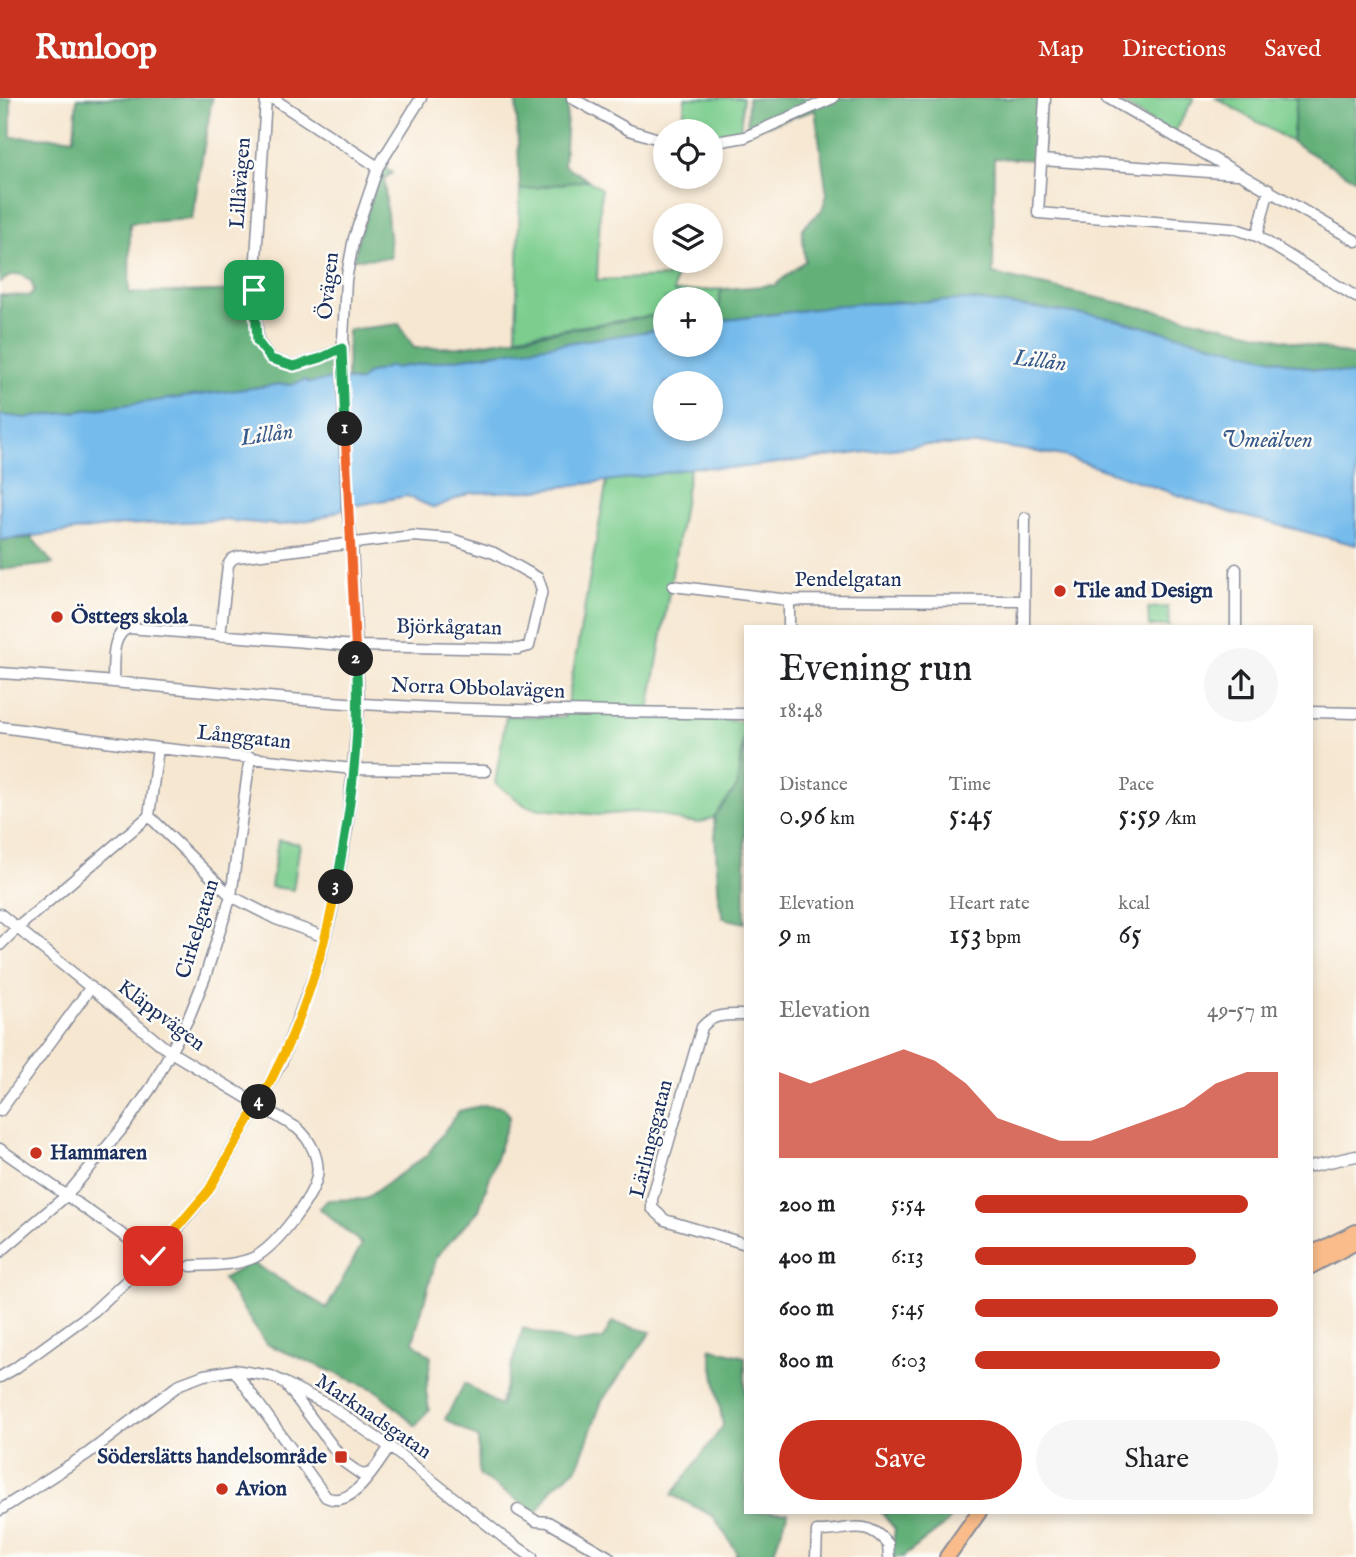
<!DOCTYPE html>
<meta charset="utf-8">
<style>
body{margin:0;font-family:"IM FELL English",serif;background:#f6f6f6;color:#202124;height:100vh;display:flex;flex-direction:column;font-size:26px;white-space:nowrap}
*{box-sizing:border-box;margin:0}
p{font-size:23px;color:#757577}
.icon{flex:none;width:38px;height:38px;fill:none;stroke:currentColor;stroke-width:2;stroke-linecap:round;stroke-linejoin:round}
.map{position:relative;flex:1;overflow:hidden}
.drawer{position:absolute;left:744px;top:527px;width:569px;height:889px;display:flex;flex-direction:column;background:#fff;border-radius:0px;box-shadow:0 4px 10px #0003}
.drawer>*{flex:none}
.controls{position:absolute;left:653px;top:21px;display:grid;gap:14px}
.controls a{display:grid;place-items:center;width:70px;height:70px;border-radius:50%;background:#fff;box-shadow:0 4px 10px #0003;font-size:35px}
.pin{position:absolute;display:grid;place-items:center;width:60px;height:60px;color:#fff;margin:-30px;border-radius:14px;box-shadow:0 4px 10px #0006}
.km{position:absolute;width:35px;height:35px;margin:-18px;border-radius:50%;background:#222;color:#fff;font-size:19px;line-height:35px;text-align:center}
.round{display:grid;place-items:center;flex:none;width:74px;height:74px;border-radius:37px;background:#f6f6f6}
.summary{display:flex;align-items:center;justify-content:space-between;height:119px;padding:0 35px}
h1{font-size:38px;font-weight:600;line-height:52px}
.stats{display:grid;grid-template-columns:repeat(3,1fr);gap:10px;height:119px;padding:7px 35px}
.stats div{display:grid;align-content:center}
.stats b{font-size:30px;font-weight:600}
.stats small{font-size:19px;font-weight:400}
.stats p{font-size:19px}
.chart{height:196px;padding:14px 35px}
.chart p{display:flex;justify-content:space-between}
.chart svg{width:100%;height:126px;margin-top:7px;fill:#c8321e;opacity:.7}
.primary-button{display:flex;gap:14px;margin-top:auto;padding:14px 35px}
.primary-button a{flex:1;height:80px;border-radius:42px;background:#c8321e;color:#fff;font-size:28px;font-weight:600;line-height:80px;text-align:center}
.primary-button a+a{background:#f6f6f6;color:#202124}
ul{padding:0 35px;list-style:none;font-size:23px}
li{display:grid;grid-template-columns:112px 84px 1fr;align-items:center;height:52px}
li i{height:18px;border-radius:9px;background:#c8321e}
header{display:flex;align-items:center;gap:42px;box-sizing:border-box;height:98px;padding:0 35px;background:#c8321e;color:#fff}
header strong{font-size:33px}
nav{display:flex;gap:38px;margin-inline-start:auto;font-size:24px}
.map>svg:first-child{display:block}
</style>
<header>
<strong>Runloop</strong>
<nav><a>Map</a><a>Directions</a><a>Saved</a></nav>
</header>
<div class="map">
<svg width="1356" height="1459" viewBox="0 0 1356 1459">
<rect width="100%" height="100%" fill="#fdfcf7"/>
<filter id="ink" filterUnits="userSpaceOnUse"><feTurbulence type="fractalNoise" baseFrequency=".0143" numOctaves="2"/><feDisplacementMap in="SourceGraphic" scale="14" xChannelSelector="R" yChannelSelector="G"/><feConvolveMatrix kernelMatrix="1 2 1 2 8 2 1 2 1" color-interpolation-filters="sRGB"/></filter>
<filter id="wash" filterUnits="userSpaceOnUse"><feTurbulence type="fractalNoise" baseFrequency=".00686" numOctaves="4" result="noise"/><feDisplacementMap in="SourceGraphic" scale="28" xChannelSelector="R" yChannelSelector="G"/><feGaussianBlur stdDeviation="1.57" result="paint"/><feColorMatrix in="noise" values="0 0 0 0 0 0 0 0 0 0 0 0 0 0 0 0 0 1.4 0 .05"/><feComposite in="paint" operator="in"/></filter>
<g filter="url(#wash)">
<rect width="100%" height="100%" fill="#f6e7d1"/>
<path fill="#7bcd8e" stroke="#4b7e76" stroke-width="2" d="M685 0H743L740 36 711 42 710 33H682Z
M1114 0H1194L1173 37Z
M1216 0H1297L1292 44Z
M588 82 601 91 597 182 667 179 668 163H677L674 194 725 191 720 195 719 211H711L710 201H665V216L516 238 520 92Z
M690 370 649 613 745 624 737 689 714 719 701 725 681 723 659 716 632 714 599 717 541 711 526 708 495 685 506 618 565 619 607 382 652 377Z
M1168 509 1169 528H1149L1148 510Z
M278 742 300 746 293 792 271 789Z"/>
<path fill="#64b079" stroke="#40706c" stroke-width="2" d="M0 0H11V39L74 40 77 0H212L192 121 130 125 129 195 254 192 263 252 294 268 342 250 339 281C333 284 317 285 308 285L305 282 291 287 282 286 27 320 0 317V197L29 198 34 192 31 183 19 176 12 177 0 184Z
M516 0H568L564 67 588 82 520 92Z
M748 0H1045L1042 62 994 60 993 176 1356 258V277L1313 271 1104 219 972 202 854 206 711 224 710 211 719 210 720 195 725 191 775 187 805 163 802 131 822 112 827 96 815 12 747 34Z
M1297 0H1356V82L1292 44Z
M383 68 392 75 384 81 391 160 354 161 358 141Z
M665 216V231L394 270 391 268 367 276 360 284 347 281 348 232 399 226 414 250 460 249Z
M32 440 53 466 0 472V442Z
M745 636V825L723 820 719 803 714 719 737 689Z
M485 1007 503 1009 510 1018 479 1112 437 1158 413 1244 431 1259 426 1293 429 1311 416 1328 376 1292 266 1246 223 1181 251 1164 327 1210 362 1146 319 1110 328 1102 365 1101 427 1057 459 1013Z
M612 1224 651 1234 602 1303 577 1370 552 1390 537 1415 479 1377 478 1340 445 1321 465 1285 500 1308 523 1230 573 1245 603 1241Z
M710 1250 745 1259 746 1414H788L772 1459H735L737 1454 713 1418 672 1397 723 1328Z
M881 1414H956L947 1425 903 1459H891L895 1431Z"/>
<path fill="#75bbec" stroke="#4875a5" stroke-width="2" fill-rule="evenodd" d="M972 202 1104 219 1313 271 1356 277V447L1228 414 1063 358 993 347H924L736 370 696 369 652 377 529 393 470 395 434 410 407 398 347 409 321 420 280 427 222 422 124 427 0 442V317L27 320 282 286 291 287 305 282 309 285C319 283 331 281 342 281 349 281 353 284 359 284L367 276 391 268 394 270 665 231V247H710L711 224 854 206ZM665 285H710V331H665Z"/>
</g>
<g filter="url(#ink)">
<g fill="none" stroke-linecap="round" stroke-linejoin="round">
<defs>
<path id="minor" d="M266 0 254 192 258 243 271 261 294 268 321 260 342 250
M272 0 378 69
M572 0 629 32 665 43
M1045 0 1038 115 1233 130 1257 138 1356 199
M1108 0 1356 143
M710 45 745 39 833 0
M1042 62 1237 76
M1257 138 1269 91
M1236 471V528
M673 488 789 502 1024 503
M789 502V528
M1024 528 1025 420
M0 575C111 581 221 597 332 604 470 614 608 613 746 616
M113 583C114 567 110 536 129 530L355 548 518 551 529 548 542 492 538 480 494 455 451 441 413 438 237 459 232 461 228 467 220 538
M1311 614 1356 615
M0 629 158 650 353 671 485 673
M149 718 231 798 276 821 325 839
M0 816 169 953 297 1030C310 1041 320 1060 317 1078 313 1100 276 1148 255 1159 237 1168 211 1167 191 1168
M0 847 17 830 149 718 158 650
M746 917C728 917 714 915 702 929L652 1101V1110L665 1122 746 1146
M0 1013 91 889
M0 1051 153 1158
M1311 1068 1356 1058
M0 1154 66 1098 126 1026 153 987 189 919 205 879 231 798 250 659
M234 1272 326 1399C353 1412 376 1367 390 1349
M0 1279 14 1271 94 1213 161 1151 209 1092 281 965 318 867 331 817 347 731 359 606 352 446 347 409 342 262 346 182 354 140 378 69 421 0
M285 1285 345 1365 362 1377 370 1375
M0 1412 87 1356 180 1286 204 1277 234 1272 271 1278 330 1308 390 1349 503 1439 532 1459
M518 1412 536 1423 548 1424 609 1459
M816 1459 817 1433C849 1434 864 1418 888 1446L889 1459"/>
<path id="highway" d="M1311 1156 1356 1134
M1311 1168 1356 1144
M947 1459 979 1414"/>
</defs>
<use href="#minor" stroke="#888b98" stroke-width="13"/>
<use href="#highway" stroke="#888b98" stroke-width="18"/>
<use href="#minor" stroke="#fff" stroke-width="10"/>
<use href="#highway" stroke="#f9bc8a" stroke-width="14"/>
</g>
</g>
<g fill="none" stroke-linecap="round" stroke-linejoin="round" filter="url(#ink)">
<defs>
<path id="split-1" d="M254 192 257 243 271 261 294 268 321 260 342 250 345 331"/>
<path id="split-2" d="M345 331 356 561"/>
<path id="split-3" d="M336 789C350 714 362 637 356 561"/>
<path id="split-4" d="M259 1004C297 938 322 865 336 789"/>
<path id="split-5" d="M153 1158 209 1092 259 1004"/>
</defs>
<use href="#split-1" stroke="#fff" stroke-width="14"/>
<use href="#split-2" stroke="#fff" stroke-width="14"/>
<use href="#split-3" stroke="#fff" stroke-width="14"/>
<use href="#split-4" stroke="#fff" stroke-width="14"/>
<use href="#split-5" stroke="#fff" stroke-width="14"/>
<use href="#split-1" stroke="#22a559" stroke-width="9"/>
<use href="#split-2" stroke="#f0652b" stroke-width="9"/>
<use href="#split-3" stroke="#22a559" stroke-width="9"/>
<use href="#split-4" stroke="#f5b400" stroke-width="9"/>
<use href="#split-5" stroke="#f5b400" stroke-width="9"/>
</g>
<g fill="#c8321e" stroke="#fdfcf7" stroke-width="2.5">
<circle cx="1060" cy="493" r="7"/>
<circle cx="57" cy="519" r="7"/>
<circle cx="36" cy="1055" r="7"/>
<rect x="334" y="1352" width="14" height="14" rx="3.5"/>
<circle cx="222" cy="1391" r="7"/>
</g>
<g text-anchor="middle" dominant-baseline="central" stroke-width="5" stroke-linejoin="round" paint-order="stroke">
<g font-size="21" fill="#1b2f5e" stroke="#fdfcf7">
<text transform="translate(241 85) rotate(-86)">Lillåvägen</text>
<text transform="translate(329 188) rotate(-84)">Övägen</text>
<text x="848" y="482">Pendelgatan</text>
<text transform="translate(449 530) rotate(1)">Björkågatan</text>
<text transform="translate(478 591) rotate(2)">Norra Obbolavägen</text>
<text transform="translate(244 640) rotate(6)">Långgatan</text>
<text transform="translate(198 831) rotate(-73)">Cirkelgatan</text>
<text transform="translate(161 918) rotate(37)">Kläppvägen</text>
<text transform="translate(652 1041) rotate(-76)">Lärlingsgatan</text>
<text transform="translate(373 1319) rotate(34)">Marknadsgatan</text>
</g>
<g font-size="21" font-weight="bold" fill="#1b2f5e" stroke="#fdfcf7" text-anchor="start">
<text x="1074" y="493">Tile and Design</text>
<text x="71" y="519">Östtegs skola</text>
<text x="50" y="1055">Hammaren</text>
<text x="327" y="1359" text-anchor="end">Söderslätts handelsområde</text>
<text x="236" y="1391">Avion</text>
</g>
<g font-size="23" font-style="italic" fill="#365989" stroke="#fdfcf7">
<text transform="translate(1040 263) rotate(7)">Lillån</text>
<text transform="translate(267 337) rotate(-8)">Lillån</text>
<text x="1267" y="342">Umeälven</text>
</g>
</g>
</svg>
<div class="controls">
<a><svg class="icon" aria-label="locate" viewBox="0 0 24 24"><circle cx="12" cy="12" r="6"/><path d="M12 2v4M12 18v4M2 12h4M18 12h4"/></svg></a>
<a><svg class="icon" aria-label="layers" viewBox="0 0 24 24"><path d="M12 4l9 5-9 5-9-5zM3 14l9 5 9-5"/></svg></a>
<a>+</a>
<a>−</a>
</div>
<div class="pin" style="left:254px;top:192px;background:#1e9e55"><svg class="icon" aria-label="arrive" viewBox="0 0 24 24"><path d="M6 21V4h12l-3 4 3 4H6"/></svg></div>
<div class="pin" style="left:153px;top:1158px;background:#d93025"><svg class="icon" aria-label="check" viewBox="0 0 24 24"><path d="M5 12l5 5 9-10"/></svg></div>
<b class="km" style="left:345px;top:331px">1</b>
<b class="km" style="left:356px;top:561px">2</b>
<b class="km" style="left:336px;top:789px">3</b>
<b class="km" style="left:259px;top:1004px">4</b>
<section class="drawer">
<div class="summary"><div><h1>Evening run</h1><p>18:48</p></div><a class="round"><svg class="icon" aria-label="share" viewBox="0 0 24 24"><path d="M12 15V3M7 8l5-5 5 5M5 13v7h14v-7"/></svg></a></div>
<div class="stats">
<div><p>Distance</p><b>0.96<small> km</small></b></div>
<div><p>Time</p><b>5:45</b></div>
<div><p>Pace</p><b>5:59<small> /km</small></b></div>
</div>
<div class="stats">
<div><p>Elevation</p><b>9<small> m</small></b></div>
<div><p>Heart rate</p><b>153<small> bpm</small></b></div>
<div><p>kcal</p><b>65</b></div>
</div>
<div class="chart"><p><span>Elevation</span>49–57 m</p>
<svg viewBox="0 0 160 44" preserveAspectRatio="none"><path d="M0 44V14L10 18L20 14L30 10L40 6L50 10L60 18L70 30L80 34L90 38L100 38L110 34L120 30L130 26L140 18L150 14L160 14V44z"/></svg>
</div>
<ul>
<li><b>200 m</b>5:54<i style="width:90%"></i></li>
<li><b>400 m</b>6:13<i style="width:73%"></i></li>
<li><b>600 m</b>5:45<i style="width:100%"></i></li>
<li><b>800 m</b>6:03<i style="width:81%"></i></li>
</ul>
<div class="primary-button"><a>Save</a><a>Share</a></div>
</section>
</div>
